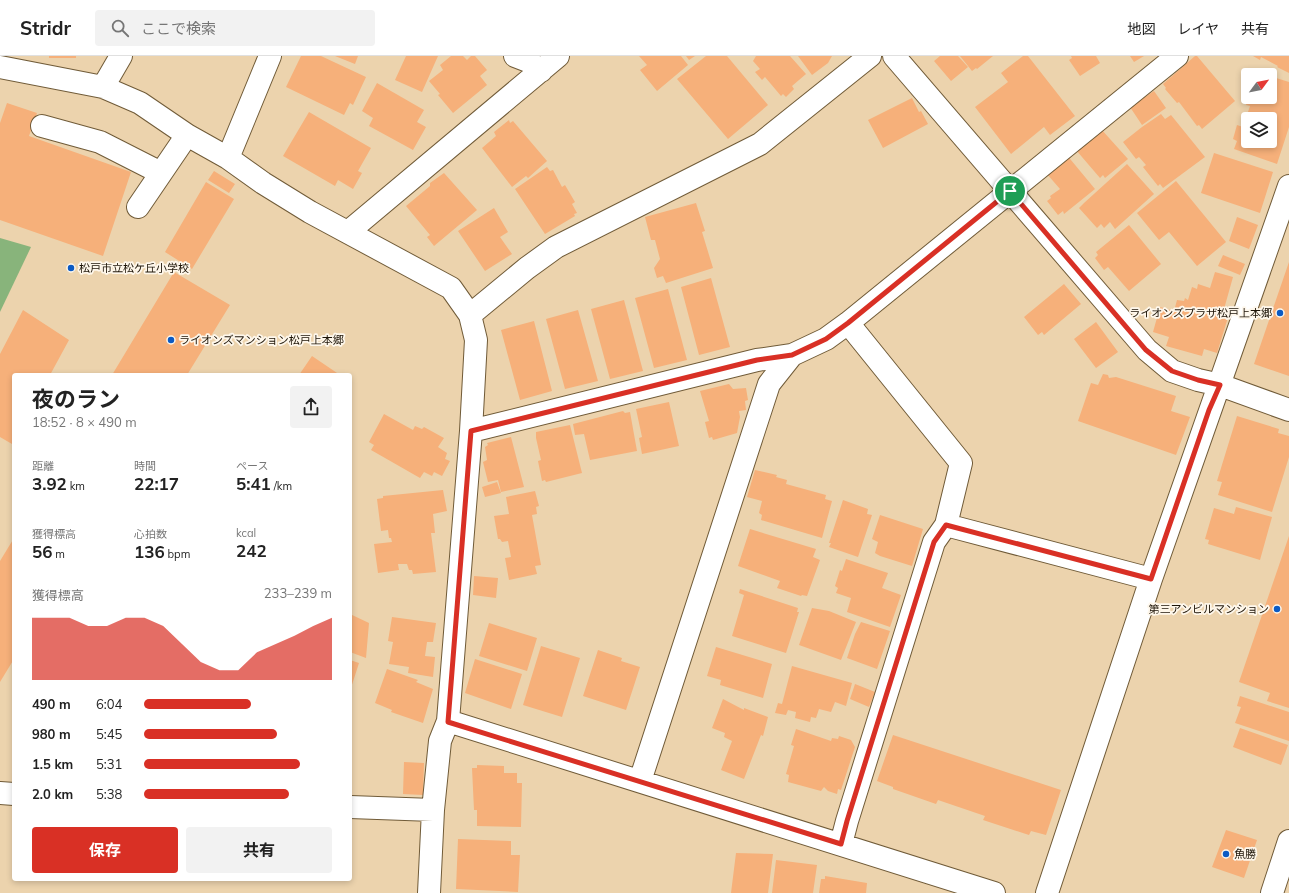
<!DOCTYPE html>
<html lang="ja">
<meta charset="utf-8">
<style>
body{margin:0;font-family:Mulish,"Noto Sans JP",sans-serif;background:#f2f2f2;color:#222;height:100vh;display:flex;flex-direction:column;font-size:15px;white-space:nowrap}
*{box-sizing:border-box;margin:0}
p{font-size:13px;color:#767676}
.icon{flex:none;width:22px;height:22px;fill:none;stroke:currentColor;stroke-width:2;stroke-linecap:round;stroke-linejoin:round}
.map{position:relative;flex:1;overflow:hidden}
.panel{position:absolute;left:12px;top:317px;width:340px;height:508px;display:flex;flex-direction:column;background:#fff;border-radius:4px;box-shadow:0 2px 6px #0003}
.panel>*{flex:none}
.needle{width:26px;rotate:58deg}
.tools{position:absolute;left:1241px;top:12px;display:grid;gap:8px}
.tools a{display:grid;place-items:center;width:36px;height:36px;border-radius:4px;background:#fff;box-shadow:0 2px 6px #0003;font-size:20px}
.pin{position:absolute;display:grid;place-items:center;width:34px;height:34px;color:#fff;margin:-17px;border:2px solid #fff;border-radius:50%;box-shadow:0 1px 4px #0007}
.round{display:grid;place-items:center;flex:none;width:42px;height:42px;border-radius:4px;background:#f2f2f2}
.head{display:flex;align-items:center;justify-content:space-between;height:68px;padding:0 20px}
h1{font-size:22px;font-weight:700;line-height:30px}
.stats{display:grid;grid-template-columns:repeat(3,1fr);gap:6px;height:68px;padding:4px 20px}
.stats div{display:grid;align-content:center}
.stats b{font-size:17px;font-weight:700}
.stats small{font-size:11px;font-weight:400}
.stats p{font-size:11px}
.chart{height:112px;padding:8px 20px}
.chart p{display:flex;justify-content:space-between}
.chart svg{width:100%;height:72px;margin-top:4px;fill:#d93025;opacity:.7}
.primary-button{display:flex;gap:8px;margin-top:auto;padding:8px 20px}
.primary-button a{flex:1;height:46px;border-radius:4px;background:#d93025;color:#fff;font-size:16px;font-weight:700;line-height:46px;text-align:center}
.primary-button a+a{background:#f2f2f2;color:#222}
ul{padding:0 20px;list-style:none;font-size:13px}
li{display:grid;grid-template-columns:64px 48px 1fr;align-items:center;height:30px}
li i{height:10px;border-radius:5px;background:#d93025}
header{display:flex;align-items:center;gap:24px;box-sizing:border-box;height:56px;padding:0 20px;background:#fff;border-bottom:1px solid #e0e0e0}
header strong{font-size:19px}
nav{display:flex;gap:22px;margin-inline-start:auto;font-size:14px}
.search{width:280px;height:36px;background:#f2f2f2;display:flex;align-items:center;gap:10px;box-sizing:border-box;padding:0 14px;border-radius:4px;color:#767676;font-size:15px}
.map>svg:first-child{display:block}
</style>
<header>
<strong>Stridr</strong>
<div class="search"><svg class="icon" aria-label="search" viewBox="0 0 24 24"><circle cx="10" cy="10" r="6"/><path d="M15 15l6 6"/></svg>ここで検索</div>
<nav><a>地図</a><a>レイヤ</a><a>共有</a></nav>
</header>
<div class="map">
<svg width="1289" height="837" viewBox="0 0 1289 837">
<rect width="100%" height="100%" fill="#ecd3ad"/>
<path fill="#88b47b" d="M0 182 31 191 0 256Z"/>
<path fill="#f6b07a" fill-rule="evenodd" d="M49 0H76V2H49Z
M301 0H321L366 21 353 49 350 47 344 59 286 31Z
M335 0H358L355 8Z
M406 0H438L422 36 395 24Z
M451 0H463L467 4 471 0H475L487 14 480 20 487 29 453 57 438 39 440 38 429 25 443 14 440 9Z
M639 0H681L688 9 657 35 640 14 647 9Z
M686 0H695L689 4Z
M706 0H727L768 49 728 83 677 23Z
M756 0H790L806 18 792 30 794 33 786 41 783 38 781 40 765 21 762 24 755 16 760 13 753 5Z
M798 0H832L828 7 812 19Z
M940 0H958L968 11 951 25 934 5Z
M960 0H993L977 13 976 12 972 15Z
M1023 0H1028L1075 60 1050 79 1044 71 1011 98 975 51 1008 26 1001 17Z
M1071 0H1096L1100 7 1080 20 1069 4 1072 2Z
M1130 0H1144L1134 6Z
M1195 0H1197L1235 45 1202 73 1199 69 1197 70 1179 46 1177 47 1165 33 1166 32 1163 28Z
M1253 0H1289V17L1277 11 1278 10 1261 1 1260 4Z
M1273 21 1289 26V71L1277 108 1234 93 1237 85 1233 83 1237 69 1243 71 1250 50 1246 49 1249 41H1270V29ZM1248 63H1270V85H1248Z
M377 27 424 54 417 66 426 71 413 94 369 70 373 62 362 55Z
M1154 35 1166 52 1142 69 1130 51Z
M912 42 919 56 921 55 928 68 883 92 868 64Z
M7 47 37 57 29 80 131 116 103 200 0 164V67Z
M309 56 371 92 358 115 362 117 353 133 338 124 335 130 283 100Z
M1161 58 1165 63 1171 59 1205 101 1163 132 1160 128 1158 130 1143 111 1146 109 1139 101 1136 103 1123 86 1142 71Z
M509 64 510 67 513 65 547 105 528 122 526 120 512 131 482 92 496 80 494 76Z
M1101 73 1128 103 1105 122 1103 119 1100 122 1076 94Z
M1214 97 1273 116 1260 157 1201 137Z
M1066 98 1095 133 1064 158 1063 155 1058 159 1047 145 1051 142 1050 140 1060 133 1047 118Z
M1127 108 1154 138 1115 173 1110 166 1104 172 1101 168 1097 172 1079 152 1084 147Z
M547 111 550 115 553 114 562 131 565 129 575 146 572 148 577 157 574 158 575 160 545 178 515 133Z
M214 115 235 128 229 137 208 124Z
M444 117 477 154 434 190 427 181 430 179 406 150 430 130V127Z
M1176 125 1226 186 1197 210 1169 176 1159 184 1137 157Z
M206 126 234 143 192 213 165 196Z
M696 147 705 175 702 176 713 212 666 227 663 220 657 222 654 212 660 203 655 184H651L645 161Z
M494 152 508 176 500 181 512 198 485 215 458 175Z
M1237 161 1258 169 1249 193 1229 185Z
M1129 169 1161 208 1129 235 1108 211 1104 214 1095 202 1098 199 1096 196Z
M1223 199 1245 208 1240 219 1218 210Z
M1289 206V320L1254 308Z
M174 216 230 249 187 319H112Z
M1215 216 1233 221 1224 253 1230 255 1217 297 1204 293 1202 300 1166 290 1169 281 1153 276 1160 251 1174 255 1177 244 1184 245 1185 242 1188 244 1192 231 1197 233 1198 228 1210 232Z
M711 222 730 291 699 299 681 231Z
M1064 228 1081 248 1044 279 1042 276 1038 279 1024 261Z
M668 233 687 304 654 312 635 242Z
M624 244 643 315 610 323 591 253Z
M23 254 69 284 50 319H14V384L12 388 0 381V298Z
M578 254 598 325 565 333 546 263Z
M534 265 552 335 520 344 501 274Z
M1096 266 1118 296 1096 312 1074 283Z
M312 300 340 319H299Z
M1103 318 1108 319 1109 322 1116 321 1176 340 1171 355 1190 361 1176 399 1078 365 1091 327 1098 329Z
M729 328 733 333 746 332 748 344 745 345 746 354 739 355 740 361 737 377 713 384 712 381 709 382 705 366 709 365 700 335Z
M669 346 679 390 642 398 639 382 642 381 636 353Z
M623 355 625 357 630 356 637 395 590 404 584 378 575 379 573 368Z
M384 358 413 374 415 370 422 373 424 371 444 382 438 391 447 397 445 403 450 405 442 420 434 416 432 420 424 416 420 422 371 394 374 389 369 386Z
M1237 360 1279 373 1278 377 1289 380V401L1272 456 1218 439 1222 426 1217 425Z
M570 369 582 417 546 426 545 424 542 425 538 405 541 404 536 382V376Z
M511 381 524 431 501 436 498 424 488 426 483 406 487 404 485 391 488 389 487 387Z
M755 414 777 419 776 421 787 424 786 428 826 439 825 443 832 445 822 482 761 464 762 459 759 457 762 445 747 441Z
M497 426 501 437 485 441 482 431Z
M443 434 447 455 433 458 435 477H431L436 516 413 518 412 514H409L407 508H398L399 514 378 517 374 488 392 486 391 482H389L388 474 381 475 377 443 383 442V440Z
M535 435 539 450 536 451 537 458 532 459 541 509 535 510 537 518 509 524 505 502 511 501 508 485 502 486 500 483H498L494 460 509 458 506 441Z
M843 444 868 453 867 458 872 459 858 501 829 491 831 487H829Z
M1236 451 1272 461 1260 504 1208 488 1209 484 1205 483 1214 452 1234 458Z
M880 459 923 473 912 510 880 500 875 497 878 486 872 483Z
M750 473 816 493 813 501 820 504 807 540 802 539 801 540 777 532 780 525 738 510Z
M1289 480V652L1267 645 1270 637 1239 626Z
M14 482V603L0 626V505Z
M846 503 888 517 882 532 901 539 890 571 847 556 851 542 836 537 838 532 835 530 840 514 842 515Z
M474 520 498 522 496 542 473 539Z
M740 533 798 552 797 556H799L786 597 732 580 744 539 739 537Z
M812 552 829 555 856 566 841 604 799 589Z
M350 558 369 567 366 602 350 596Z
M392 561 436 567 433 586H427L425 600 435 601 433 621 408 617 409 611 389 608 393 586 388 585Z
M861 566 890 575 877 613 847 602 855 578Z
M489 567 537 582 527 615 479 600Z
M541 590 580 602 562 661 523 649Z
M716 591 772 608 763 642 720 629 721 624 707 620Z
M598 594 622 602 621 605 640 611 626 654 583 640Z
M475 603 522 618 511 653 465 637Z
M350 604 359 607 350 635Z
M792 610 852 627 846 650 835 646 831 656 819 653 816 662 811 661 810 666 795 662 796 656 788 654 786 659 775 657 778 647 782 648Z
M387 613 418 624 416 626 433 633 423 667 391 656 392 654 375 647Z
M855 628 875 636 869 651 850 643Z
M1240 640 1289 656V685L1235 667 1241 651 1237 650Z
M723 643 744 654V652L768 661 763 680 761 679 744 723 721 714 732 685 724 681 725 677 712 672Z
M1240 672 1288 689 1281 709 1233 691Z
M796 673 831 685 832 682 838 683 839 680 851 684 855 691 841 734 838 733 837 738 828 735 824 731 821 735 788 726 789 719 786 718 794 690 791 689Z
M893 679 1061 734 1046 779 1031 775 1029 779 983 764 985 760 938 744 936 748 893 733V731L877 725Z
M404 706 424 707 423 739 403 738Z
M477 709 504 710V717H517V727H522L521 771 477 770V754H474L472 712H477Z
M1226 774 1257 784 1244 822 1212 811Z
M458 783 511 785V799H520L518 836 456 833Z
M736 797 773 798 768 837H731Z
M776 804 817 809 813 837H772Z
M825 820 867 827 866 837H819L821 823H825Z"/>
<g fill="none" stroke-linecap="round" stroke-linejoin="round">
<defs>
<path id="minor" d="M515 0 528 5 541 15
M894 0 1147 294 1172 315 1198 324 1220 329 1289 354
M0 11 103 31 140 47 187 79 228 102 263 127 310 156 451 232 470 259 476 284 471 375 448 665 440 685 433 754 350 751
M103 31 121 0
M42 70 100 86 161 117
M228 102 270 0
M138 151 187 79
M348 176 558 0
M470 259 527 212 556 191 760 88 870 0
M471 375 757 304 792 299
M946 469 1151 523
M448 665 994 837
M640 725 769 328 792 299 826 283 848 267 1177 0
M0 737 14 738
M841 788 847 765 934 486 946 469 961 407 848 267
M429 837 433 754
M1047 837 1151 523 1289 130
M1272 837 1289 785"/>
</defs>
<use href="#minor" stroke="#705b38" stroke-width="24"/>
<use href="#minor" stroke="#fff" stroke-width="22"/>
</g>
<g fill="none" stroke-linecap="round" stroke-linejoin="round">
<defs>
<path id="route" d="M1010 135 1146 294 1172 315 1198 324 1220 329 1209 354 1151 523 946 469 934 486 847 765 841 788 448 666 471 375 757 304 792 299 826 283 848 267Z"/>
</defs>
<use href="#route" stroke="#fff" stroke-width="8"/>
<use href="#route" stroke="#d93025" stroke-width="5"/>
</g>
<g fill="#0b5ac4" stroke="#fef7eb" stroke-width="1.5">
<circle cx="71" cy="212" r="4"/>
<circle cx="1280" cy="257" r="4"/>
<circle cx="171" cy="284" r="4"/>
<circle cx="1277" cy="553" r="4"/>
<circle cx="1226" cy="798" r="4"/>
</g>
<g text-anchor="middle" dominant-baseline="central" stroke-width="3.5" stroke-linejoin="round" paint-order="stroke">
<g font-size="11" fill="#1c1306" stroke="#fef7eb" text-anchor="start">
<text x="79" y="212">松戸市立松ケ丘小学校</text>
<text x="1272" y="257" text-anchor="end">ライオンズプラザ松戸上本郷</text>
<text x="179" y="284">ライオンズマンション松戸上本郷</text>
<text x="1269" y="553" text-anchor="end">第三アンビルマンション</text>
<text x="1234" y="798">魚勝</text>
</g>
</g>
</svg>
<div class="tools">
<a><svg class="needle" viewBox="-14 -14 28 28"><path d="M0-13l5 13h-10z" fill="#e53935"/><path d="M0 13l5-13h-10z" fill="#767676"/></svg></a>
<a><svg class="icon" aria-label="layers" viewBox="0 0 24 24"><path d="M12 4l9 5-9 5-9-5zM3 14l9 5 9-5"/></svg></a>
</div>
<div class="pin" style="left:1010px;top:135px;background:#1e9e55"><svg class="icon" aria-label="arrive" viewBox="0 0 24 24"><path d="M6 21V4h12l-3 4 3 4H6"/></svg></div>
<section class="panel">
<div class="head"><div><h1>夜のラン</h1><p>18:52 · 8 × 490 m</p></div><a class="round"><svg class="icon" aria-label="share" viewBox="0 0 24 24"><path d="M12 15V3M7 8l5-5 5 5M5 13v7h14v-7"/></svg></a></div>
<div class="stats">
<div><p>距離</p><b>3.92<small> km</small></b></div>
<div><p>時間</p><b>22:17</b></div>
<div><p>ペース</p><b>5:41<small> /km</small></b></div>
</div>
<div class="stats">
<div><p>獲得標高</p><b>56<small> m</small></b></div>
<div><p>心拍数</p><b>136<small> bpm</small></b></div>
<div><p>kcal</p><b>242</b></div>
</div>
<div class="chart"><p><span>獲得標高</span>233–239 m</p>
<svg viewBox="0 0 160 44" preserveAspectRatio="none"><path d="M0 44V6L10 6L20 6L30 11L40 11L50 6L60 6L70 11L80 22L90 33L100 38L110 38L120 27L130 22L140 17L150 11L160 6V44z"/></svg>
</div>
<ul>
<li><b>490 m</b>6:04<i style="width:57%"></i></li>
<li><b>980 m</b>5:45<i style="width:71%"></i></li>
<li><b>1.5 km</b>5:31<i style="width:83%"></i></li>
<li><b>2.0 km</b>5:38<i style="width:77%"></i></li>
</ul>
<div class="primary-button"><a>保存</a><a>共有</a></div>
</section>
</div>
